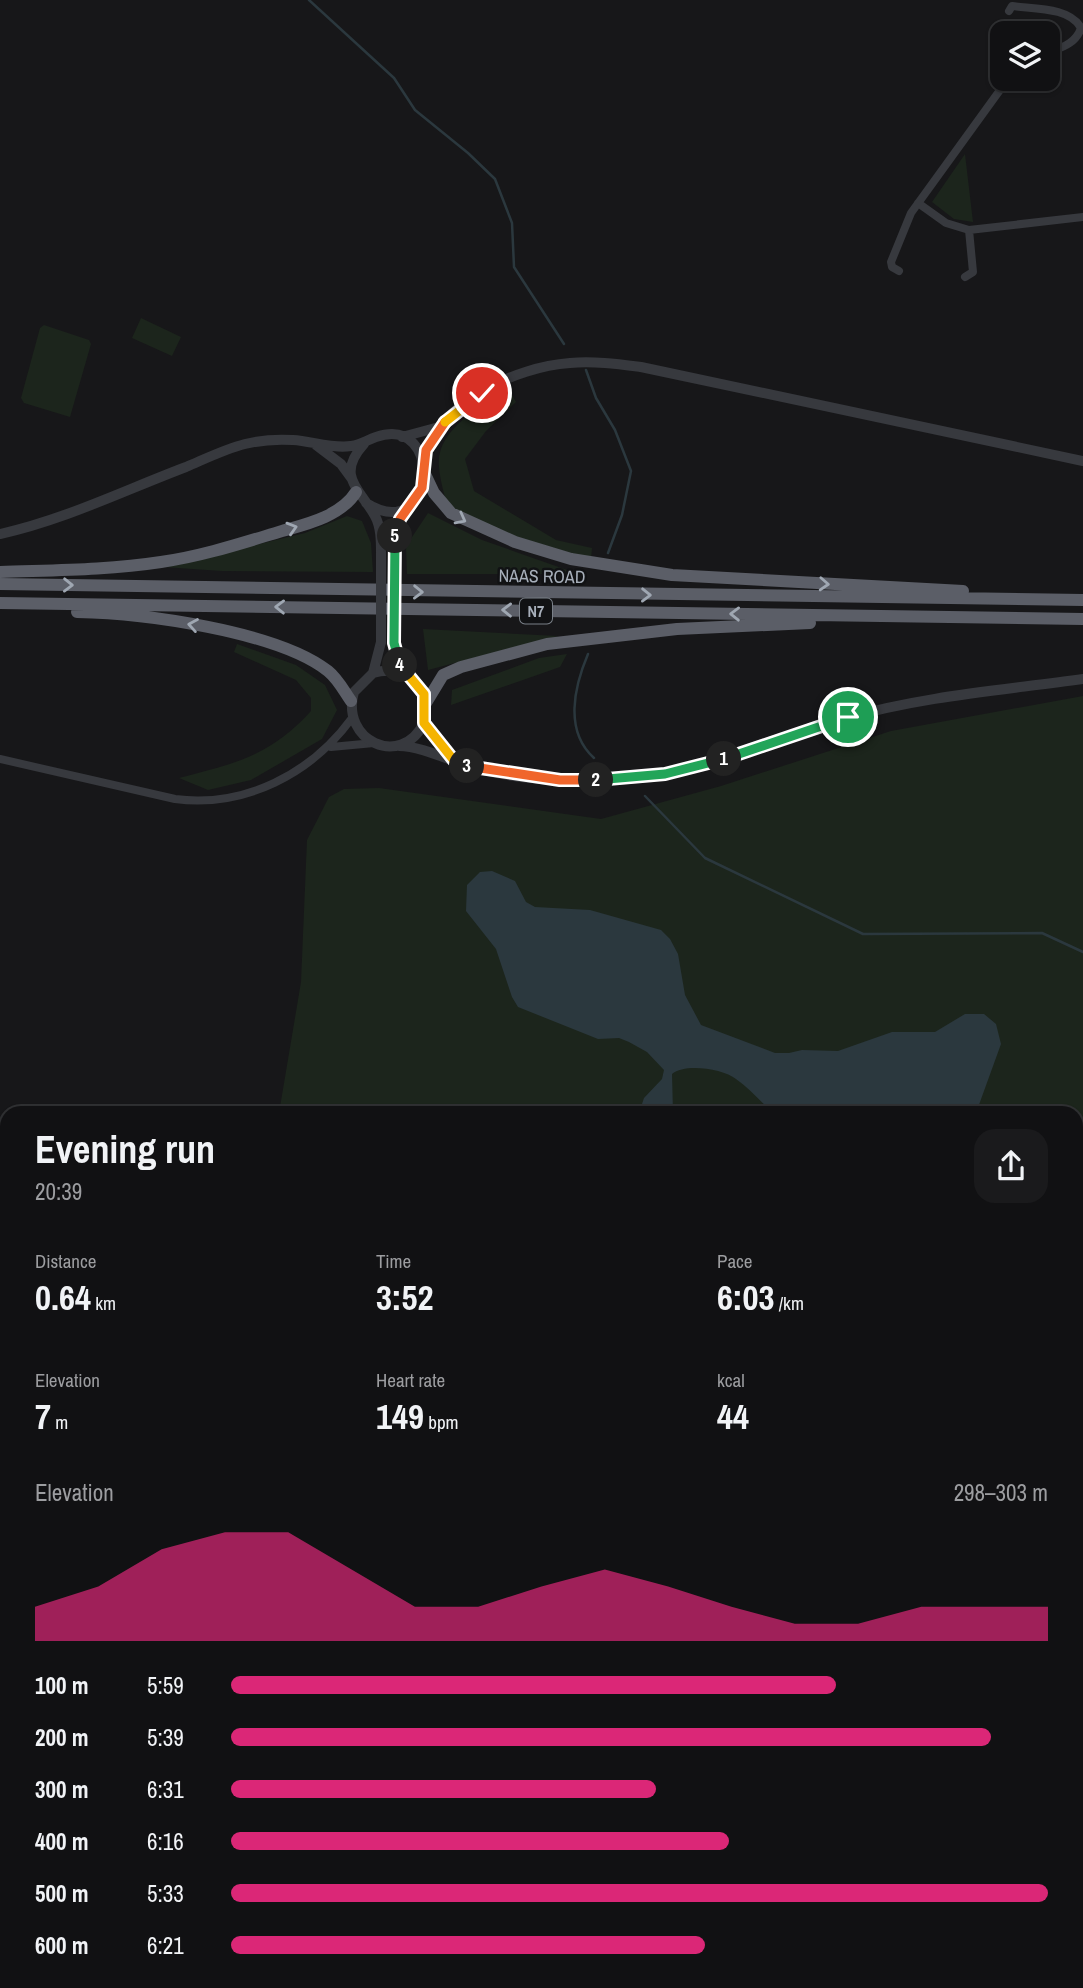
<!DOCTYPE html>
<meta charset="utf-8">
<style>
body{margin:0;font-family:"Archivo Narrow",sans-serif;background:#1a1a1c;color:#f1f3f6;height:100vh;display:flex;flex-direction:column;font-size:26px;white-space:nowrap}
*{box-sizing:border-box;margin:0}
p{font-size:23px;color:#9c9da0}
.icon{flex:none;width:38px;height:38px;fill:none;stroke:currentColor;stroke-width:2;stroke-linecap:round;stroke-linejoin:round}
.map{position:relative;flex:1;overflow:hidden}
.drawer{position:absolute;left:0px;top:1106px;width:1083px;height:882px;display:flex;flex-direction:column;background:#111113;border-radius:21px 21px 0 0;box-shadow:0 2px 5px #0004,0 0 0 2px #303133}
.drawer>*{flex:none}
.tools{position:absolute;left:990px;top:21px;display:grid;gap:14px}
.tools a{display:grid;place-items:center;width:70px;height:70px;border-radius:14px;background:#111113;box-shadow:0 2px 5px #0004,0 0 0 2px #303133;font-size:35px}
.pin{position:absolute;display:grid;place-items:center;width:60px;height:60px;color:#fff;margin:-30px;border:4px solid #fff;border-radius:50%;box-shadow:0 2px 7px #0007}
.km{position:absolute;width:35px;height:35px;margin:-18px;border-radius:50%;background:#222;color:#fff;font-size:19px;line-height:35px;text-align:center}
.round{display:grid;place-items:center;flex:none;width:74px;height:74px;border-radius:21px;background:#1a1a1c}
.head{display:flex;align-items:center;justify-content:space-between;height:119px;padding:0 35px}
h1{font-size:38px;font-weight:700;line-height:52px}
.stats{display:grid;grid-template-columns:repeat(3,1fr);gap:10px;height:119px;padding:7px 35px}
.stats div{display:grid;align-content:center}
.stats b{font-size:35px;font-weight:700}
.stats small{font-size:19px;font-weight:400}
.stats p{font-size:19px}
.chart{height:196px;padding:14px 35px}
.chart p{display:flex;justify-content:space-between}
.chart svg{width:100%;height:126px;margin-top:7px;fill:#db2777;opacity:.7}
ul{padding:0 35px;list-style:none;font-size:23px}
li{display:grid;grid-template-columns:112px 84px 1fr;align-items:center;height:52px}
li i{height:18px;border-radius:9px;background:#db2777}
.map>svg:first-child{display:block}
</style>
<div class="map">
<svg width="1083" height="1988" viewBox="0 0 1083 1988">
<rect width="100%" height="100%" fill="#171719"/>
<path fill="#1c251c" d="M965 154 973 222 954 219 932 202Z
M141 318 181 337 172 356 132 338Z
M44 325 89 340 91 344 70 417 24 403 21 398 40 328Z
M509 389 516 402 486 431 465 459 474 491 556 540 592 548 591 559 504 533 447 505C444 493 440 480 439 467 435 430 481 406 509 389Z
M428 513 482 540 570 571V574H407L406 546Z
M347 516 362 521 371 543 373 572 222 571 163 567 305 533Z
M423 629 558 636 428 670Z
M237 644 296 665 325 685 337 710 322 739 251 780 208 790 179 778C236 763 270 756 311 711V698L296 680 234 652Z
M567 654 560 667 451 705 452 690 539 658Z
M1083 696V1988H526L530 1981H1076V1113H279L301 982 307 840 329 797 344 789 379 788 601 819 721 786 891 731Z"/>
<path fill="#2b383e" d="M492 871 515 881 526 902 535 907 590 910 661 930 670 939 678 954 685 995 701 1025 775 1053H789L802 1050 838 1051 892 1032H935L965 1014H984L996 1024 1001 1044 976 1113H773C761 1102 749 1088 736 1079 723 1069 685 1063 672 1074L673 1113H639L644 1098 662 1079 664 1070 647 1052 629 1042 619 1038 598 1039 518 1007 512 997 496 949 466 911 467 885 480 872Z
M1083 1912V1941L1076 1948V1920Z
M1026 1981H1053L1048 1988H1020Z"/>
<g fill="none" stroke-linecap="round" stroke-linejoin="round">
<path stroke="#2b383e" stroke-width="2.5" d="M309 0 394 78 415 110 468 153 495 179 512 223 514 267 564 344
M586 370 596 398 615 430 631 471 622 515 608 553
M588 654C574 687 564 731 594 758
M645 796 705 858 863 934 1042 933 1083 952
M1076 1914 1083 1905
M1013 1988 1019 1981"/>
<path stroke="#37393e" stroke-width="8" d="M1009 11 1012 6C1034 9 1070 7 1081 28 1076 43 1063 47 1048 53
M918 203 946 223 969 230 1083 217
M899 271 892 267 891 262 911 213 1008 79
M965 277 973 272 969 230
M331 747 374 743
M0 759 175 799C245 808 311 774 352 718"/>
<path stroke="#37393e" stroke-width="10" d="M402 437 439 427
M364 444C335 476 360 489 375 516 381 527 381 541 381 554
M316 445 341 464 352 479
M423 459C440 402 515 367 570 363 594 361 617 364 641 367L1083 461
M0 534C64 520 125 490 186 467 205 459 225 449 245 444 261 440 277 439 293 440 311 441 333 449 351 446 361 445 367 440 376 437 445 413 436 547 366 503
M393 554 396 529 407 507
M394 643 398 663 406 672
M373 673C407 663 433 688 424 723 401 769 340 741 354 692L373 673 381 642
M424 723 455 762
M399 746C423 746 454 763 479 769 527 782 578 781 627 779 704 775 774 738 847 718 923 696 1005 690 1083 679"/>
<path stroke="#5b5e67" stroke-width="12" d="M425 474 434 493 451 513 515 542 571 559 672 575 963 591
M0 572C54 570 108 570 161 562 203 556 242 543 282 531 307 524 341 516 356 492
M0 584 1083 600
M0 603 1083 619
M77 612C142 613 277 631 328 671 338 679 344 691 351 701
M426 703 443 675 461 667 547 644 677 629 810 623"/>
<path stroke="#37393e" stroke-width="10" d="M393 554 394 643
M381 642V554"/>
</g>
<defs><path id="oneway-chevron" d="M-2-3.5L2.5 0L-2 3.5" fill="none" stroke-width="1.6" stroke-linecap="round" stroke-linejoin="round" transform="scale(1.75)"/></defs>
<g stroke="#9fa7b2">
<use href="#oneway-chevron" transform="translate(461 519) rotate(28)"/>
<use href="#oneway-chevron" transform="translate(292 528) rotate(-17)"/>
<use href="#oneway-chevron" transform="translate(824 584) rotate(3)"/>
<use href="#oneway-chevron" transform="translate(68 585) rotate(1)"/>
<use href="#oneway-chevron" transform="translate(418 592) rotate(1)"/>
<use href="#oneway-chevron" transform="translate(646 595) rotate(1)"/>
<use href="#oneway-chevron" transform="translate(280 607) rotate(-179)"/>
<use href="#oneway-chevron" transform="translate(507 610) rotate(-179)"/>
<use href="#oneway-chevron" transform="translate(735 614) rotate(-179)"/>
<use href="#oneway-chevron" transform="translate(193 625) rotate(-170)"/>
</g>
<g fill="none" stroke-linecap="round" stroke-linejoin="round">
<defs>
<path id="split-1" d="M724 759 848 717"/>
<path id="split-2" d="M596 780 665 774 724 759"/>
<path id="split-3" d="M467 766 560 780H596"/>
<path id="split-4" d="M400 665 424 694V723L456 763 467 766"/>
<path id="split-5" d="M395 536 394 643 400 665"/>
<path id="split-6" d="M395 536 400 519 422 488 426 450 445 422"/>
<path id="split-7" d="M445 422 482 393"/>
</defs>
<use href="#split-1" stroke="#fff" stroke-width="14"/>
<use href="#split-2" stroke="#fff" stroke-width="14"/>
<use href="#split-3" stroke="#fff" stroke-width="14"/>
<use href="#split-4" stroke="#fff" stroke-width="14"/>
<use href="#split-5" stroke="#fff" stroke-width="14"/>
<use href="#split-6" stroke="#fff" stroke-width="14"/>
<use href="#split-7" stroke="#fff" stroke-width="14"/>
<use href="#split-1" stroke="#22a559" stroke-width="9"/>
<use href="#split-2" stroke="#22a559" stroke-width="9"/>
<use href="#split-3" stroke="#f0652b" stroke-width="9"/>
<use href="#split-4" stroke="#f5b400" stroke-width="9"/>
<use href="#split-5" stroke="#22a559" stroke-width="9"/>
<use href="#split-6" stroke="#f0652b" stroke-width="9"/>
<use href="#split-7" stroke="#f5b400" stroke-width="9"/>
</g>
<g text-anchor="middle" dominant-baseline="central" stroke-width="5" stroke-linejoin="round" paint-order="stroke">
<rect fill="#111214" stroke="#7a8088" stroke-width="2" x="520" y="598.5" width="32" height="25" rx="5"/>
<g font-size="16" font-weight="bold" fill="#a7afba">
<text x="536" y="611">N7</text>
</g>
<g font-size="18" fill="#a7afba" stroke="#111214">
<text transform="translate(542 576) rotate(1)">NAAS ROAD</text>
</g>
</g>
</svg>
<div class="tools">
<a><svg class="icon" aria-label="layers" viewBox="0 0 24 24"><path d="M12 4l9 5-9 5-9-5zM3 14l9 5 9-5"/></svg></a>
</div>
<div class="pin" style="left:848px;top:717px;background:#1e9e55"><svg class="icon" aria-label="arrive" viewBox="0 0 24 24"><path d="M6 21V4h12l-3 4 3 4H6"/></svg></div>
<div class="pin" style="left:482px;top:393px;background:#d93025"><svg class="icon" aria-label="check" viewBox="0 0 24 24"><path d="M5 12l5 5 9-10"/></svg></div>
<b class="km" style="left:724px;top:759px">1</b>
<b class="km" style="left:596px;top:780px">2</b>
<b class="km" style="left:467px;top:766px">3</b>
<b class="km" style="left:400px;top:665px">4</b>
<b class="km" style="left:395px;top:536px">5</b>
<section class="drawer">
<div class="head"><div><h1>Evening run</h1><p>20:39</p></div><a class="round"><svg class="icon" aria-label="share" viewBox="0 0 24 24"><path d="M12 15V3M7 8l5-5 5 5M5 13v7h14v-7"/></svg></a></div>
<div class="stats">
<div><p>Distance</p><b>0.64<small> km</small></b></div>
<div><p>Time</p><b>3:52</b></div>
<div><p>Pace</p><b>6:03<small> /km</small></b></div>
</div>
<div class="stats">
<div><p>Elevation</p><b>7<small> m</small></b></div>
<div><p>Heart rate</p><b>149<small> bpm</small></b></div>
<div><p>kcal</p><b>44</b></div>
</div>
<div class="chart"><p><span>Elevation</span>298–303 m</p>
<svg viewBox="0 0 160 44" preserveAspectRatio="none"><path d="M0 44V32L10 25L20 12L30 6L40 6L50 19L60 32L70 32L80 25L90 19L100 25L110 32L120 38L130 38L140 32L150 32L160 32V44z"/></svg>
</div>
<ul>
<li><b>100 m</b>5:59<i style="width:74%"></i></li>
<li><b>200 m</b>5:39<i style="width:93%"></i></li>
<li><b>300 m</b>6:31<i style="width:52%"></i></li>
<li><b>400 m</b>6:16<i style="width:61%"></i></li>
<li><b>500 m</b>5:33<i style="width:100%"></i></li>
<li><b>600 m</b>6:21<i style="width:58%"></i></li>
</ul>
</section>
</div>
